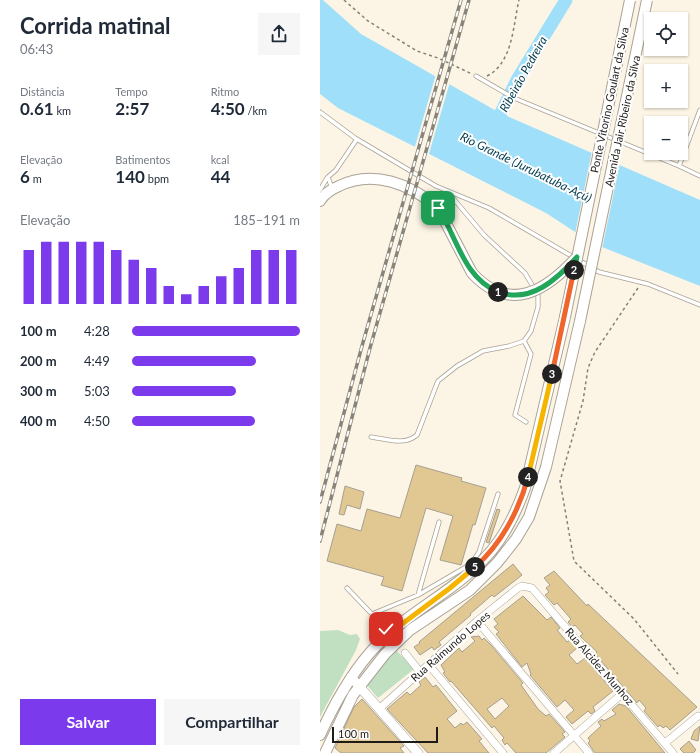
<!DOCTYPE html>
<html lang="pt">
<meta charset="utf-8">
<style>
body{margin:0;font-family:Lato,sans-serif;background:#f6f6f7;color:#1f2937;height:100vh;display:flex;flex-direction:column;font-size:15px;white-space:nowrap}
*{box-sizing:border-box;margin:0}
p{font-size:13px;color:#747a83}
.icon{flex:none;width:22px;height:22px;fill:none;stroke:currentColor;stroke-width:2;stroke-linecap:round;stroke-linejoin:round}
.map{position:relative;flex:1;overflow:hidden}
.drawer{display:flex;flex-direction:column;background:#fff;width:320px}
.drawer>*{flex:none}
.buttons{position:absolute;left:324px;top:12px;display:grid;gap:8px}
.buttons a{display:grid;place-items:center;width:44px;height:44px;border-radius:0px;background:#fff;box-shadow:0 1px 3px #0004;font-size:20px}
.scale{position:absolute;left:12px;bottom:10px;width:106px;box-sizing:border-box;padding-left:4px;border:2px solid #1f1c17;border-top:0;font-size:11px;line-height:14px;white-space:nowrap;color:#1f1c17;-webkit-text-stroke:3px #fff;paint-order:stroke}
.pin{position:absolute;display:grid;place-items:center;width:34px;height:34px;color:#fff;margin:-17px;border-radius:8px;box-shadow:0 2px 6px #0006}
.km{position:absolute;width:20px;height:20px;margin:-10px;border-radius:50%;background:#222;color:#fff;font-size:11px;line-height:20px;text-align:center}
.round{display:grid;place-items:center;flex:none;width:42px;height:42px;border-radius:0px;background:#f6f6f7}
.summary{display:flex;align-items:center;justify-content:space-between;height:68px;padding:0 20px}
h1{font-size:22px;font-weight:700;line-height:30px}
.metrics{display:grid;grid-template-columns:repeat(3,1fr);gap:6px;height:68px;padding:4px 20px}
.metrics div{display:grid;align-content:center}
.metrics b{font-size:17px;font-weight:700}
.metrics small{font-size:11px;font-weight:400}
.metrics p{font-size:11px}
.chart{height:112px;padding:8px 20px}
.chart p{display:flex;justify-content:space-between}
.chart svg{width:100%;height:72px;margin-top:4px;stroke:#7c3aed;stroke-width:6}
.cta{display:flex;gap:8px;margin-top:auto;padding:8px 20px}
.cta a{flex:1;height:46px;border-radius:0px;background:#7c3aed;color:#fff;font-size:16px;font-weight:700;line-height:46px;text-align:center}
.cta a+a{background:#f6f6f7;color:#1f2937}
ul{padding:0 20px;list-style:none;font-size:13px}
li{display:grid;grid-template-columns:64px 48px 1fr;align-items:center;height:30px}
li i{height:10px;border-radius:5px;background:#7c3aed}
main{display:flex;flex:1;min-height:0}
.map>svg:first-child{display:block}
</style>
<main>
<section class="drawer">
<div class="summary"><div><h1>Corrida matinal</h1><p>06:43</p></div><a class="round"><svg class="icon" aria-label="share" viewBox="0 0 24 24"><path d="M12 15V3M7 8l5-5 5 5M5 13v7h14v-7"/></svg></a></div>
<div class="metrics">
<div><p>Distância</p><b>0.61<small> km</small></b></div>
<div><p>Tempo</p><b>2:57</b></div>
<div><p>Ritmo</p><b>4:50<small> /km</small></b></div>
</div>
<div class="metrics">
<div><p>Elevação</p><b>6<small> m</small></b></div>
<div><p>Batimentos</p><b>140<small> bpm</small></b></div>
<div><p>kcal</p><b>44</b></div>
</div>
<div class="chart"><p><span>Elevação</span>185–191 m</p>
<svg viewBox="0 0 160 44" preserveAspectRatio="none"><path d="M5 44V11M15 44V6M25 44V6M35 44V6M45 44V6M55 44V11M65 44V17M75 44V22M85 44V33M95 44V38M105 44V33M115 44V27M125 44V22M135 44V11M145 44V11M155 44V11"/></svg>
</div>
<ul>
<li><b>100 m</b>4:28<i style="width:100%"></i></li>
<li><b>200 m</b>4:49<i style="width:74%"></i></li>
<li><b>300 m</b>5:03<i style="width:62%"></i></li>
<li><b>400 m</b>4:50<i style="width:73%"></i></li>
</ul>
<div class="cta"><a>Salvar</a><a>Compartilhar</a></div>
</section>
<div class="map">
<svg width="380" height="753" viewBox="0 0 380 753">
<rect width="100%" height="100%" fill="#fcf5e5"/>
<path fill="#c1dfc1" d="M18 630 30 635 37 634 40 639 36 650 0 717V631Z
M76 650 94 669 58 698 46 684Z"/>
<path fill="#9fdffa" d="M0 0H3L41 34 180 113 380 200V286L272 243 226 213 18 108 0 94Z"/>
<path fill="#fcf5e5" d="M116 74 130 82 108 157 94 150Z
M272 151 300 163 282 249 271 245 255 234Z"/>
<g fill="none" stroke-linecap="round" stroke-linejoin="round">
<path stroke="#9fdffa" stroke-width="13" d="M173 129 197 80 246 0"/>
</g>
<path fill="#e1c893" stroke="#a69f91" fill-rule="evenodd" d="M96 465 142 478 141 481 166 488 155 525 153 524 141 565 120 560 133 516 106 508 82 591 61 585 64 577 7 561 17 524 41 531 47 509 80 518Z
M25 486 44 492 40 509 27 505 24 515 19 514Z
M177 509 180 510 169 543 166 542Z
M193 564 202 575 174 597 172 595 150 614 151 615 119 642 121 645 114 650 112 647 100 655 94 647 100 643 99 642Z
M234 571 267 606 268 604 377 707 350 730 346 726 343 728 340 725 338 727 324 711 326 708 319 700 317 703 275 654 277 652 260 636 263 634 255 625 252 627 248 622 251 619 237 603 234 605 225 595 229 592 226 588 230 585 224 578Z
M203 596 227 620 231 617 240 628 237 630 247 642 250 640 257 648 249 655 257 664 265 658 293 691 273 707 275 711 271 714 268 711 252 724 246 717 254 710 245 700 237 707 210 675 211 674 207 663 202 667 176 634 179 632 174 627 178 624 174 619Z
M159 636 162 640 164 638 171 645 203 683 201 685 218 709 226 716 229 714 245 732 242 734 245 737 226 753H196L187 743 185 745 182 740 184 738 174 726 172 728 131 681 130 682 123 673 125 672 121 665 139 648 142 652 155 641 151 637ZM182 698 189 706 175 719 167 709Z
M105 677 113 687 116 685 137 711 127 719 135 728 141 723 143 725 147 722 162 739 159 741 169 753H108L67 709 87 692 90 695 101 685 99 682Z
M42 699 84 746 80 748 84 753H21L15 748 34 707Z
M299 704 306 706 345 753H275L268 743 270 741 268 738 281 726 278 722 282 719 284 721 296 714 292 710Z
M380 726 378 741 371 739 374 731Z
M369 741 376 750 373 753H364L360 749Z"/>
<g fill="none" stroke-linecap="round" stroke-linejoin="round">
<defs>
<path id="lane" d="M156 76 194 98 359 166 380 176
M0 112 35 138 116 186 169 208 279 272 328 284 380 305
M359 166 380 110
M12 189 8 177 16 170 37 139
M0 190 7 178
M204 341 211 354 195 415 206 422
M51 437C67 439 84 446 97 435L118 381 137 366 163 351 189 346 204 341 211 331 218 307V295L205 273 164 235 127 191
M27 588 69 632
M98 595 119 522
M52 614 98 595 151 564 159 552 178 494"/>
<path id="street" d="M157 621 269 753
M85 653 100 672
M108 664 183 753
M60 708 157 621 198 588 202 586 212 588 353 753
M345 743 378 716
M234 753 303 693"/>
<path id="secondary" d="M31 677 98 753"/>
<path id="primary" d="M0 201C4 194 12 189 19 186 53 169 91 184 118 208L152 273
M0 735C15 702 32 671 57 645 91 609 140 589 172 550 187 532 197 510 205 488L245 317
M5 753 33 695 65 654 90 630 150 590 177 563 196 539 209 517 226 467 260 321"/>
</defs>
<use href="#lane" stroke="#a9a294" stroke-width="5"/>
<use href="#street" stroke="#a9a294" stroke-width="8"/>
<use href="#secondary" stroke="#a9a294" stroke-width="10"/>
<use href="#primary" stroke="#a9a294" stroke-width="12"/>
<path stroke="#858076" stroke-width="1.5" stroke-dasharray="3 3" stroke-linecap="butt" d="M24 0 48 21 97 51 118 58 152 74
M167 76C193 63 193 25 199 0
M318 288 275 352 268 368 263 401 240 481 254 561 314 619 358 674"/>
<use href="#lane" stroke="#fff" stroke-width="3.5"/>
<use href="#street" stroke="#fff" stroke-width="7"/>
<use href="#secondary" stroke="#fff" stroke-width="9"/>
<use href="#primary" stroke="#fff" stroke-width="10"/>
<defs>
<path id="rail" d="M0 502 42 346 141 0
M0 541 50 348 149 0"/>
</defs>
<use href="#rail" stroke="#888479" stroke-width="3.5"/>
<use href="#rail" stroke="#fff" stroke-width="2" stroke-dasharray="6" stroke-linecap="butt"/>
<defs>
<path id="primary-bridge" d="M152 273C190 314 226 291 257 257
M245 317 310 0
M260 321 327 0"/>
</defs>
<use href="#primary-bridge" stroke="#a9a294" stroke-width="12" stroke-linecap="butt"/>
<use href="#primary-bridge" stroke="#fff" stroke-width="10"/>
</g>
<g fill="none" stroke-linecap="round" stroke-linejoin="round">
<defs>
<path id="split-1" d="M118 208C137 237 143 277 178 292"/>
<path id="split-2" d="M178 292C211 304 237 279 257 257L254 270"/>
<path id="split-3" d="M232 374 254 270"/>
<path id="split-4" d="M208 477 232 374"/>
<path id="split-5" d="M155 567C181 544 199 511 208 477"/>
<path id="split-6" d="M66 629 70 633 130 588 155 567"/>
</defs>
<use href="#split-1" stroke="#fff" stroke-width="8"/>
<use href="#split-2" stroke="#fff" stroke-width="8"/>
<use href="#split-3" stroke="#fff" stroke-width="8"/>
<use href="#split-4" stroke="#fff" stroke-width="8"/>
<use href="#split-5" stroke="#fff" stroke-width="8"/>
<use href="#split-6" stroke="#fff" stroke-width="8"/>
<use href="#split-1" stroke="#22a559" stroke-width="5"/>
<use href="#split-2" stroke="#22a559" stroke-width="5"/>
<use href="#split-3" stroke="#f0652b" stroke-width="5"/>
<use href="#split-4" stroke="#f5b400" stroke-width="5"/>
<use href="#split-5" stroke="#f0652b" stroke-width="5"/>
<use href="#split-6" stroke="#f5b400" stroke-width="5"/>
</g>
<g text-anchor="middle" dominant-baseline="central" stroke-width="4" stroke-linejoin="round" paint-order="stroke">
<g font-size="11" fill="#1f1c17" stroke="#fff">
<text transform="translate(289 100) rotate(-78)">Ponte Vitorino Goulart da Silva</text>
<text transform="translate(302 121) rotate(-78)">Avenida Jair Ribeiro da Silva</text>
<text transform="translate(130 646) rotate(-41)">Rua Raimundo Lopes</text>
<text transform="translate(280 666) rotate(49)">Rua Alcidez Munhoz</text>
</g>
<g font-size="12" font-style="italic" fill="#074053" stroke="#fff">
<text transform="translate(203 74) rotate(-61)">Ribeirão Pedreira</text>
<text transform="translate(206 167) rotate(26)">Rio Grande (Jurubatuba-Açú)</text>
</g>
</g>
</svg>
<div class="buttons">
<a><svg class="icon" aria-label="locate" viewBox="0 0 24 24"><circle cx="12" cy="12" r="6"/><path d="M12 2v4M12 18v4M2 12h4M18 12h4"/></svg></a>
<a>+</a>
<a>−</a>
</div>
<div class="scale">100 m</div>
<div class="pin" style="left:118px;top:208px;background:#1e9e55"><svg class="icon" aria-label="arrive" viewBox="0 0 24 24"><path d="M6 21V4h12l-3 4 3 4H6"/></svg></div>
<div class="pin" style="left:66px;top:629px;background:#d93025"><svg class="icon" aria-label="check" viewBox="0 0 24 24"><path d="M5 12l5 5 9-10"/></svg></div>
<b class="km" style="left:178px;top:292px">1</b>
<b class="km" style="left:254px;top:270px">2</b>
<b class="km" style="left:232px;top:374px">3</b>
<b class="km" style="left:208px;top:477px">4</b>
<b class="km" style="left:155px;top:567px">5</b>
</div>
</main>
